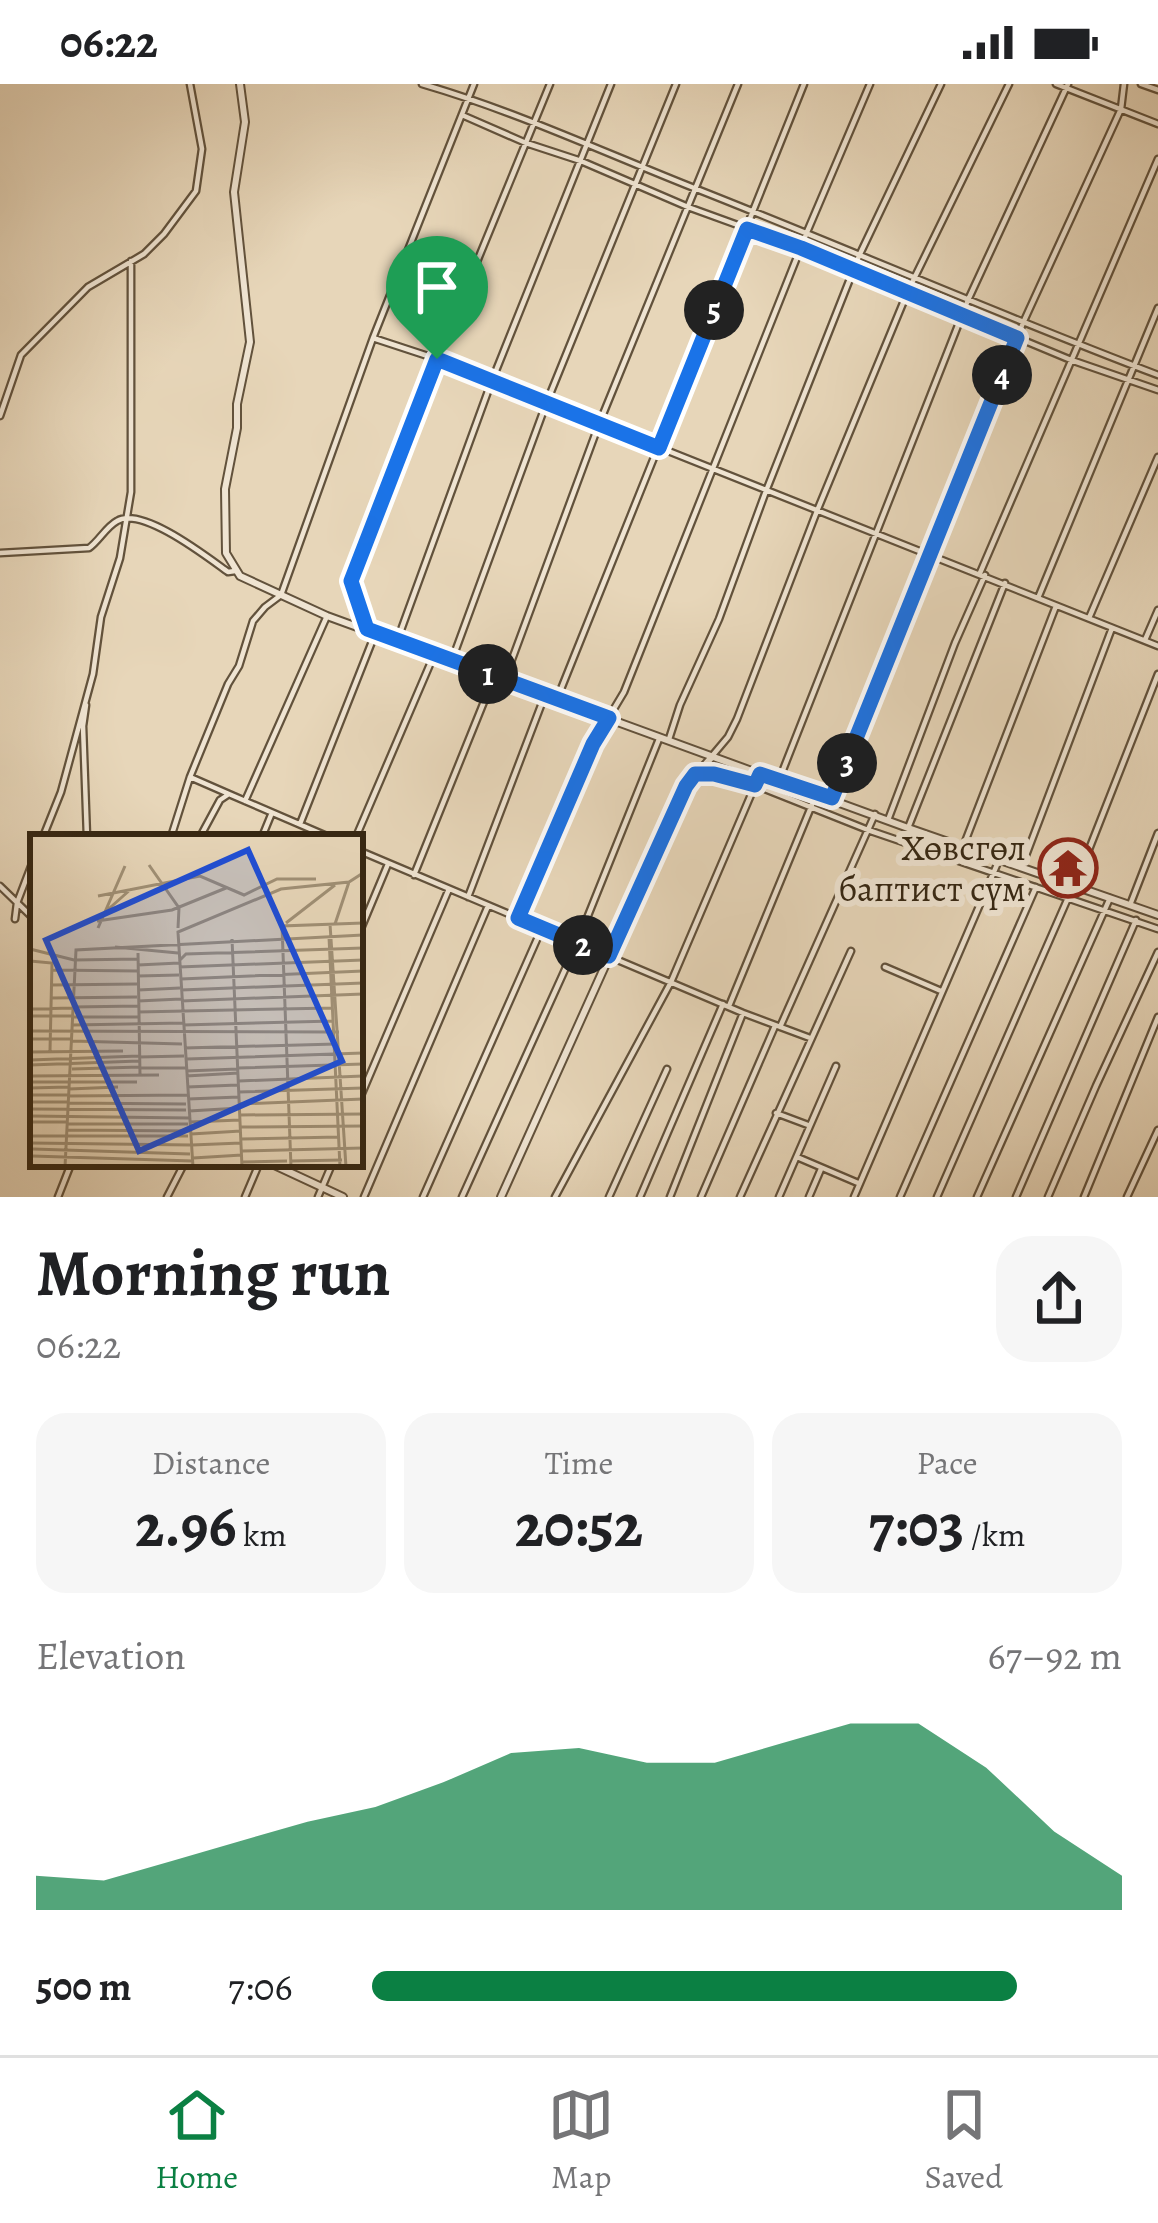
<!DOCTYPE html>
<meta charset="utf-8">
<style>
body{margin:0;font-family:Alegreya,serif;background:#f6f6f6;color:#202124;height:100vh;display:flex;flex-direction:column;font-size:45px;white-space:nowrap}
*{box-sizing:border-box;margin:0}
p{font-size:39px;color:#757577}
.icon{flex:none;width:66px;height:66px;fill:none;stroke:currentColor;stroke-width:2;stroke-linecap:round;stroke-linejoin:round}
.map{position:relative;height:1113px;overflow:hidden}
.sheet{display:flex;flex-direction:column;background:#fff;flex:1}
.sheet>*{flex:none}
.pin{position:absolute;display:grid;place-items:center;width:102px;height:102px;color:#fff;margin:-123px -51px;border-radius:50% 50% 50% 0;rotate:-45deg;box-shadow:0 0 12px #0007}
.pin .icon{rotate:45deg}
.km{position:absolute;width:60px;height:60px;margin:-30px;border-radius:50%;background:#222;color:#fff;font-size:33px;line-height:60px;text-align:center}
.round{display:grid;place-items:center;flex:none;width:126px;height:126px;border-radius:36px;background:#f6f6f6}
.overview{display:flex;align-items:center;justify-content:space-between;height:204px;padding:0 36px}
h1{font-size:66px;font-weight:600;line-height:90px}
.stats{display:grid;grid-template-columns:repeat(3,1fr);gap:18px;height:204px;padding:12px 36px}
.stats div{display:grid;align-content:center;border-radius:30px;background:#f6f6f6;text-align:center}
.stats b{font-size:60px;font-weight:600}
.stats small{font-size:33px;font-weight:400}
.stats p{font-size:33px}
.chart{height:336px;padding:24px 36px}
.chart p{display:flex;justify-content:space-between}
.chart svg{width:100%;height:216px;margin-top:12px;fill:#0b8043;opacity:.7}
ul{padding:0 36px;list-style:none;font-size:39px}
li{display:grid;grid-template-columns:192px 144px 1fr;align-items:center;height:90px}
li i{height:30px;border-radius:15px;background:#0b8043}
.status{display:flex;justify-content:space-between;align-items:center;height:84px;padding:0 60px;background:#fff;direction:ltr}
.status svg{height:33px;fill:currentColor}
.menu{display:flex;justify-content:space-around;align-items:center;height:168px;border-top:3px solid #e0e0e0;background:#fff;font-size:33px;color:#757577}
.menu a{display:grid;justify-items:center;gap:6px}
.menu .current{color:#0b8043}
.map>svg:first-child{display:block}
</style>
<div class="status"><b>06:22</b><svg viewBox="0 0 49 12"><path d="M0 12V9h3v3zM5 12V6h3v6zM10 12V3h3v9zM15 12V0h3v12zM26 1h20v11H26zM47 4h2v5h-2z"/></svg></div>
<div class="map">
<svg width="1158" height="1113" viewBox="0 0 1158 1113">
<rect width="100%" height="100%" fill="#e7d6b9"/>
<filter id="stains"><feTurbulence type="fractalNoise" baseFrequency=".00167" numOctaves="4"/><feColorMatrix values="0 0 0 0 .2 0 0 0 0 .09 0 0 0 0 .02 0 0 0 .5 -.17"/></filter>
<radialGradient id="worn" r=".72"><stop offset=".6" stop-color="#630" stop-opacity="0"/><stop offset="1" stop-color="#630" stop-opacity=".3"/></radialGradient>
<g fill="none" stroke-linecap="round" stroke-linejoin="round">
<defs>
<path id="minor" d="M422 0C515 27 603 68 694 104 849 165 1002 232 1158 291
M1056 0 1158 40
M1141 0 1158 6
M462 31 526 59 581 77 688 123 801 164 1071 276 1158 306
M373 254 437 275 1158 562
M0 332 21 271 88 203 144 170 164 150 196 107 202 65 190 0
M0 469 89 464C99 457 106 443 117 437 142 422 207 473 228 488L235 487
M980 489 1158 75
M1038 514 1158 224
M1089 534 1158 373
M367 545 351 497 437 275 550 0
M1145 556 1158 526
M397 557 491 299 611 0
M452 576 546 320 676 0
M504 597 599 340 738 0
M557 615 804 0
M86 621 83 642 87 753
M669 655 680 621 719 535 766 407 859 172 941 0
M712 672 728 653 737 635 817 427 908 207 1009 0
M695 690H714L755 701 868 746 1158 845
M190 693 229 710
M779 696 968 216 1068 0
M832 714 1023 239 1121 25 1124 0
M245 717 327 532
M888 736 955 559 985 491
M300 740 375 550
M908 744 1005 499
M43 753 61 708 93 590 101 533 120 474 131 408V177
M171 753 190 693 228 600 239 582 253 537 265 523 281 511 373 254 474 0
M200 753 220 716 229 710 329 753
M262 753 271 731
M356 753 434 571
M963 763 1056 522
M360 767 743 929 810 954
M1022 782 1112 544
M414 791 494 593
M1075 801 1158 590
M0 802 33 834
M468 813 545 611
M1130 821 1158 749
M518 834 593 660 624 608 807 148 870 0
M15 835 17 819 33 777
M360 847 388 780
M885 883 941 907
M729 922 816 711
M780 943 875 730
M360 1014 449 805
M776 1029 808 1041
M797 1073 858 1099
M58 1113 71 1080
M167 1113 184 1080
M245 1113 259 1080
M318 1113 332 1080
M364 1113 488 822
M423 1113 542 844
M462 1113 577 859 659 655
M555 1113 671 898 759 692
M609 1113 667 985
M640 1113 723 920
M670 1113 743 929
M701 1113 775 942
M740 1113 851 867
M779 1113 836 982
M809 1113 821 1085
M854 1113 999 776
M900 1113 1036 803
M937 1113 1068 814
M977 1113 1110 814
M1016 1113 1136 836
M1048 1113 1096 1002 1158 868
M1084 1113 1158 933
M1127 1113 1158 1046"/>
<path id="tertiary" d="M240 0 245 38 234 108 250 258 237 320V344L225 405 226 469 240 492 327 532 908 744 1158 831
M272 1080 343 1113
M501 1113 686 702 711 674"/>
</defs>
<use href="#minor" stroke="#62523c" stroke-width="9"/>
<use href="#tertiary" stroke="#62523c" stroke-width="10"/>
<use href="#minor" stroke="#efe4d2" stroke-width="4.5"/>
<use href="#tertiary" stroke="#efe4d2" stroke-width="6"/>
</g>
<g fill="none" stroke-linecap="round" stroke-linejoin="round">
<defs>
<path id="route" d="M747 145 801 164 1017 254 832 714 760 690 755 701 714 690H695L686 702 609 872 518 834 593 660 609 634 367 545 351 497 437 275 659 364Z"/>
</defs>
<use href="#route" stroke="#fff" stroke-width="24"/>
<use href="#route" stroke="#1a73e8" stroke-width="15"/>
</g>
<defs>
<symbol id="temple-ring" viewBox="-11 -11 22 22"><circle r="9.5" fill="#efe4d2" stroke="#8f2418" stroke-width="1.5"/><path d="M0-6L5-2H3V0L6.5 2.5H4V6H1.5V3h-3V6H-4V2.5H-6.5L-3 0V-2H-5Z" fill="#8f2418"/></symbol>
</defs>
<g fill-rule="evenodd">
<use href="#temple-ring" x="1035" y="751" width="66" height="66"/>
</g>
<g text-anchor="middle" dominant-baseline="central" stroke-width="12" stroke-linejoin="round" paint-order="stroke">
<g font-size="36" fill="#352612" stroke="#efe4d2" text-anchor="end">
<text x="1026" y="763">Хөвсгөл<tspan x="1026" dy="41">баптист сүм</tspan></text>
</g>
</g>
<g transform="translate(30 750)">
<rect width="333" height="333" fill="#e7d6b9"/>
<path fill="none" stroke="#a09076" stroke-width="3" d="M119 31 149 74 148 94M68 62 170 42 214 61 247 45H286M73 80 101 55M67 87 142 76 196 54M256 89 305 51M300 90 316 333M305 90 319 48M68 94 95 32M299 103 310 333M202 105 212 333M85 113 148 119M0 115 44 126 108 125M108 119 110 241M0 127 22 129 20 217M149 127 156 120 333 114M108 131 149 129M149 133 333 126M21 136 108 137M108 142 149 141M151 145 333 137M21 151 107 150M108 156 150 154M151 156 333 149M21 164 107 163M108 167 151 165M151 167 333 160M43 173 108 172M0 175 43 174M108 178 303 174M0 182H43M43 183H108M43 191 153 189M153 191 304 187M0 197 309 198M0 205H42M42 207 152 210M154 214 306 210M0 218 93 217M109 223 154 222M157 225 333 219M0 226 109 222M0 231 109 227M110 234H156M208 234 333 230M42 235 110 233M156 237 208 235M0 242 129 241M156 242 209 239M209 247 333 242M0 248H38M40 248H107M157 253 208 251M0 254 38 253M39 255 88 253M209 258 333 254M0 261H38M38 262 158 261M158 265 209 263M0 268H38M39 269 156 270M210 270 333 265M0 275 156 276M159 277 210 274M210 281 333 280M0 282 160 284M0 288H37M160 288 210 286M37 290H158M211 293 333 292M36 296 161 297M161 300 211 297M0 302H158M211 305 309 303M0 309 162 311M162 311 211 309M3 315 160 320M212 317 333 314M2 322 163 327M163 324 212 321M261 327 312 326M212 328 257 327M35 333 46 116 333 101M35 333H105M163 333 148 98 251 55 319 48 333 39M261 333 252 92 333 89"/>
<path fill="#1d4ed8" fill-opacity="0.15" stroke="#1d4ed8" stroke-width="6" d="M218 16 312 227 109 317 16 106Z"/>
<rect width="333" height="333" fill="none" stroke="#352612" stroke-width="6"/>
</g>
<rect width="100%" height="100%" filter="url(#stains)"/>
<rect width="100%" height="100%" fill="url(#worn)"/>
</svg>
<div class="pin" style="left:437px;top:275px;background:#1e9e55"><svg class="icon" aria-label="arrive" viewBox="0 0 24 24"><path d="M6 21V4h12l-3 4 3 4H6"/></svg></div>
<b class="km" style="left:488px;top:590px">1</b>
<b class="km" style="left:583px;top:861px">2</b>
<b class="km" style="left:847px;top:679px">3</b>
<b class="km" style="left:1002px;top:291px">4</b>
<b class="km" style="left:714px;top:226px">5</b>
</div>
<section class="sheet">
<div class="overview"><div><h1>Morning run</h1><p>06:22</p></div><a class="round"><svg class="icon" aria-label="share" viewBox="0 0 24 24"><path d="M12 15V3M7 8l5-5 5 5M5 13v7h14v-7"/></svg></a></div>
<div class="stats">
<div><p>Distance</p><b>2.96<small> km</small></b></div>
<div><p>Time</p><b>20:52</b></div>
<div><p>Pace</p><b>7:03<small> /km</small></b></div>
</div>
<div class="chart"><p><span>Elevation</span>67–92 m</p>
<svg viewBox="0 0 160 44" preserveAspectRatio="none"><path d="M0 44V37L10 38L20 34L30 30L40 26L50 23L60 18L70 12L80 11L90 14L100 14L110 10L120 6L130 6L140 15L150 28L160 37V44z"/></svg>
</div>
<ul>
<li><b>500 m</b>7:06<i style="width:86%"></i></li>
</ul>
</section>
<nav class="menu">
<a class="current"><svg class="icon" aria-label="home" viewBox="0 0 24 24"><path d="M3 11l9-7 9 7M6 9v11h12V9"/></svg>Home</a>
<a><svg class="icon" aria-label="map" viewBox="0 0 24 24"><path d="M3 6l6-2 6 2 6-2v14l-6 2-6-2-6 2zM9 4v14M15 6v14"/></svg>Map</a>
<a><svg class="icon" aria-label="saved" viewBox="0 0 24 24"><path d="M7 4h10v16l-5-4-5 4z"/></svg>Saved</a>
</nav>
